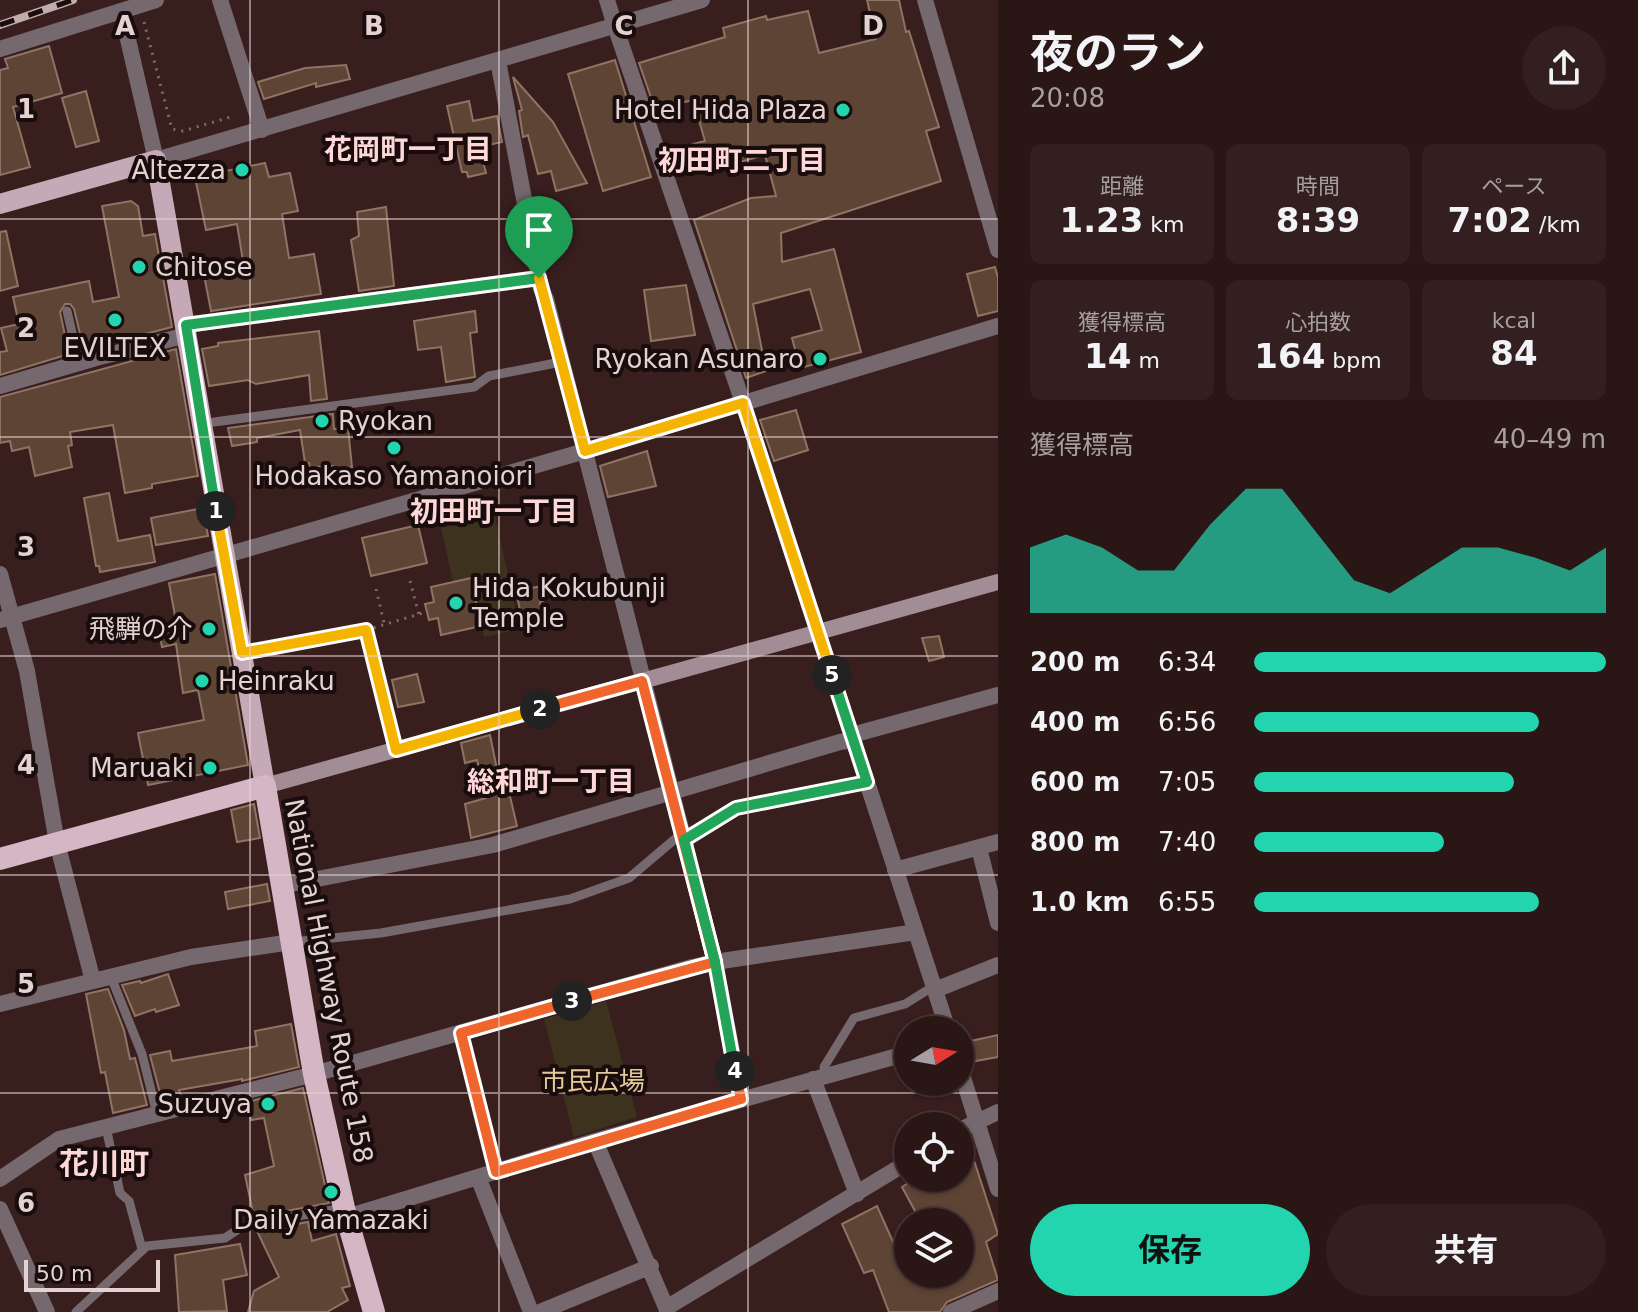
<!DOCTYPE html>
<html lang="ja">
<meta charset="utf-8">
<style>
body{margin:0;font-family:"DejaVu Sans","Noto Sans JP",sans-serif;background:#331f1f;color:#f1f3f6;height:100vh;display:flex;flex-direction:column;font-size:30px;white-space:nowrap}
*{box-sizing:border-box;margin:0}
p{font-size:26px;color:#a69fa1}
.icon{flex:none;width:44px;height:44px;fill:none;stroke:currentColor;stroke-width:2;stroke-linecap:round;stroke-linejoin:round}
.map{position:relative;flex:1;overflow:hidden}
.panel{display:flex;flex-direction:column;background:#2b1616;width:640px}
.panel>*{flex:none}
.needle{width:52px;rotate:79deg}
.fabs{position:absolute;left:894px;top:1016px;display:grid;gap:16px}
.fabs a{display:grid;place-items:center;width:80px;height:80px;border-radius:50%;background:#2b1616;box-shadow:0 2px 6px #0004,0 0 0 2px #473535;font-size:40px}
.scale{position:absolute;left:24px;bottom:20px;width:136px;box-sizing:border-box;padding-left:8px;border:4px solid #e4d2d1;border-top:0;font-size:22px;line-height:28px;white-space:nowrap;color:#e4d2d1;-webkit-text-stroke:6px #180c0c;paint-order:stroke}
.pin{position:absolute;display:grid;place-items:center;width:68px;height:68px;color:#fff;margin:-82px -34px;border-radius:50% 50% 50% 0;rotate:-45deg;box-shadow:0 0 8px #0007}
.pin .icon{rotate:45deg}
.km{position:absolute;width:40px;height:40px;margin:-20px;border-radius:50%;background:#222;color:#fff;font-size:22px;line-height:40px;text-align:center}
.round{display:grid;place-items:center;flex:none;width:84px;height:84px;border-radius:42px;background:#331f1f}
.overview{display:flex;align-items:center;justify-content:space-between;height:136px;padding:0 32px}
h1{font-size:44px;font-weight:700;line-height:60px}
.figures{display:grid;grid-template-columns:repeat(3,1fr);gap:12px;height:136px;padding:8px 32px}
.figures div{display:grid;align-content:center;border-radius:12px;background:#331f1f;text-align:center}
.figures b{font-size:34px;font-weight:700}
.figures small{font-size:22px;font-weight:400}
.figures p{font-size:22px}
.chart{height:224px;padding:16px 32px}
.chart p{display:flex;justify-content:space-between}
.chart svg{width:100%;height:144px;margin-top:8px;fill:#23d5af;opacity:.7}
.primary-button{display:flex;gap:16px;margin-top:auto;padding:16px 32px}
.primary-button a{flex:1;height:92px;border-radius:48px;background:#23d5af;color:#111;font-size:32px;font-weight:700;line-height:92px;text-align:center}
.primary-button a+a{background:#331f1f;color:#f1f3f6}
ul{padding:0 32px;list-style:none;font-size:26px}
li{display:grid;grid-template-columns:128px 96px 1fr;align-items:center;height:60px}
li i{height:20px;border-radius:10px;background:#23d5af}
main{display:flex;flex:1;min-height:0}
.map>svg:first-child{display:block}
</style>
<main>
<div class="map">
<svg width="998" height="1312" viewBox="0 0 998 1312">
<rect width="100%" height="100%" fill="#391e1e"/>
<path fill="#3d321e" d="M492 503 520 629 484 637 471 578 453 582 438 514Z
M606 1001 637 1117 574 1137 544 1019Z"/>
<path fill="#5d4435" stroke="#8f7364" stroke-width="2" d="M867 0H899L906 32 909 31 939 127 926 131 941 181 781 233 782 262 834 249 861 352 800 368 792 338 822 330 810 289 753 304 766 371 746 378 694 220 751 198 776 196 765 155 701 173 693 144 705 141 693 100 655 109 639 63 725 37 723 28 766 16 767 20 808 11 819 53 876 39Z
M49 46 62 93 13 107 30 167 0 175V70L8 68 5 59Z
M615 60 651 177 603 191 568 74Z
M346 65 350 79 316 87V83L264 99 258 82 305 68Z
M513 77 553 122 587 183 556 191 551 171 538 174 528 135 523 137 519 111 522 110Z
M86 91 99 141 76 147 62 98Z
M469 101 473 121 497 116 502 142 479 147 486 173 468 177 467 172H462L447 106Z
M265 163 269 177 290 173 298 211 282 214 289 258 314 254 321 294 211 311 204 275 244 267 237 224 206 230 196 182 202 181 201 176Z
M131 201 138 206 143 236 155 234 172 327 84 350 74 309 70 304H65L60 312 69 354 0 375V352L7 351 1 328 19 324 13 297 89 281 93 302 119 297 102 206Z
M386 207 394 286 359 291 351 240 359 236 357 212Z
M6 231 18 286 0 291V232Z
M995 267 998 278V311L978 316 967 274Z
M686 285 695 335 651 341 644 290Z
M475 311 477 332 470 333 475 377 446 382 441 347 418 350 414 321Z
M319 331 327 399 311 401 309 375 256 384 248 380 209 386 202 349 218 346V343Z
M176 349 198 476 152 484V488L125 493 113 425 70 432 72 445 68 446 72 467 35 476 29 447 12 451 10 441 0 443V397Z
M796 410 808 450 774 461 760 420Z
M333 414 334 429 348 428 352 467 333 469V466L310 467 309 463H305L300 430 257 438V442L232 446 228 428Z
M647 451 656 486 608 497 600 466Z
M109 493 118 541 150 535 155 562 100 572 99 566H96L84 498Z
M203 508 208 536 156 545 151 518Z
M418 525 427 563 371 576 362 538Z
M215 574 248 765 148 785 138 733 204 720 198 690 183 693 176 644 162 647 159 631 177 627 169 583Z
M471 578 481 626 441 635 438 618 429 620 425 604 434 602 431 587Z
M542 586 545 600 540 602 543 618 528 622 527 614 521 615 516 591Z
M939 636 944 657 929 661 922 638Z
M417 674 424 702 398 707 392 680Z
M490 735 502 794 509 792 517 826 471 838 465 804 486 798 477 760 465 763 461 743Z
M254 804 260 838 237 842 231 810Z
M267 884 270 901 228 909 225 892Z
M168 974 179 1005 156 1012 155 1009 135 1016 122 985 140 981 141 983Z
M108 989 124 1030 130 1059 135 1058 147 1105 113 1113 105 1072 101 1073 86 994Z
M291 1024 299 1067 242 1081V1079L179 1090 181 1097 162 1101 150 1055 170 1051 172 1061 257 1046 255 1031Z
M998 1035V1057L970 1062 966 1042Z
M303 1088 329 1203 254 1217 245 1175 274 1166 264 1118 251 1120 247 1102Z
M967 1139 998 1234 986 1242 998 1280 947 1302 940 1312H889L873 1270 864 1273 842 1224 877 1206 894 1244 908 1236V1274H960V1222H921L902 1187 916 1178H960V1141Z
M308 1222 312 1241 336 1234 350 1286 342 1288 348 1300 327 1312H248L254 1291 279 1277 257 1231Z
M240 1244 247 1275 223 1280 227 1311 179 1312 175 1255Z"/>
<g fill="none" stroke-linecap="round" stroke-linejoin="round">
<path stroke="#816a6a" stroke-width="3" stroke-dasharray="2 6" stroke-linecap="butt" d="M144 22 172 129 183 131 234 116
M410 581 419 615
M376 589 385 627
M366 630 423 613
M259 650 366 630 392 735"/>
<path stroke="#75686e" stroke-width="9" d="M67 311 79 363
M214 422 474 387 489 376 561 362
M684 840 736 808 867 782
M293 942 381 933 570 899 629 878 682 833
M111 977 142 1054 157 1114
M461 1033 496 1172
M826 1075 824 1067 854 1018 905 1004 934 986
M106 1127 120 1193 129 1201 142 1249
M76 1312 147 1246 225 1238 240 1228 262 1222 344 1208"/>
<path stroke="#75686e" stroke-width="16" d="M220 0 262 130
M925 0 998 250
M615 26 743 403 948 1030
M0 49 156 0
M498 61 541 289 546 299 715 962 741 1099
M186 325 539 278
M0 386 96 358 187 335
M0 574 27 671 57 843 93 981
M0 620 223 556
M852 735 998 695
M979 848 998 923
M895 870 998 842
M281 886 493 845 840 742 853 740
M935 990 998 965
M0 1004 191 957 291 942
M960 1068 998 1189
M813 1079 857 1194
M960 1130 998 1112
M595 1141 668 1312
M478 1177 531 1312
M0 1179 59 1139 314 1074 692 967 715 962 916 932
M0 1209 47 1312
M347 1217 595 1141 908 1053
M666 1308 908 1162
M540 1312 651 1266
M951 1312 998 1291"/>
<path stroke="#75686e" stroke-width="16" d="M607 0 615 26
M123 18 156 160 702 0
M223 556 585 451 998 326"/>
<path stroke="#a28d96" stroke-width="16" d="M265 786 998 582"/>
<path stroke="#c5a9b6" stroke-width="20" d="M0 204 156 160 265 786"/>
<path stroke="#d4b6c4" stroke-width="22" d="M0 859 265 786 314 1074 344 1208 374 1312"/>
<defs>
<path id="rail" d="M0 25 73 0"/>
</defs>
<use href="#rail" stroke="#c0acab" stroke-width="8"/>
<use href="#rail" stroke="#180c0c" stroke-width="5" stroke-dasharray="15" stroke-linecap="butt"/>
</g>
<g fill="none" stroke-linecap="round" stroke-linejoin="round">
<defs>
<path id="split-1" d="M216 511 186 325 539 278"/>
<path id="split-2" d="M216 511 242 653 366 630 396 750 540 709"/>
<path id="split-3" d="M540 709 642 681 715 962 572 1001"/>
<path id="split-4" d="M572 1001 461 1033 496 1172 741 1099 735 1071"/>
<path id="split-5" d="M735 1071 715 962 684 840 736 808 867 782 832 675"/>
<path id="split-6" d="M539 278 585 451 743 403 832 675"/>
</defs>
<use href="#split-1" stroke="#fff" stroke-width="16"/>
<use href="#split-2" stroke="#fff" stroke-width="16"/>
<use href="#split-3" stroke="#fff" stroke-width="16"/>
<use href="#split-4" stroke="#fff" stroke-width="16"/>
<use href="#split-5" stroke="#fff" stroke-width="16"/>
<use href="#split-6" stroke="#fff" stroke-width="16"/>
<use href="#split-1" stroke="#22a559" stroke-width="10"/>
<use href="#split-2" stroke="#f5b400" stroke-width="10"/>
<use href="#split-3" stroke="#f0652b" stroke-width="10"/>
<use href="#split-4" stroke="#f0652b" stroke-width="10"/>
<use href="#split-5" stroke="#22a559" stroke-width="10"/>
<use href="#split-6" stroke="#f5b400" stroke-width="10"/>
</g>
<path fill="none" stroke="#e4d2d1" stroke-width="2" stroke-opacity="0.55" d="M250 0V1312M499 0V1312M748 0V1312M0 219H998M0 437H998M0 656H998M0 875H998M0 1093H998"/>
<g fill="#23d5af" stroke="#180c0c" stroke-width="3">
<circle cx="843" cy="110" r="8"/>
<circle cx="242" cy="170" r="8"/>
<circle cx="139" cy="267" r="8"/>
<circle cx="115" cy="320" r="8"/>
<circle cx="820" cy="359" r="8"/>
<circle cx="322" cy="421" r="8"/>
<circle cx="394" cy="448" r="8"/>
<circle cx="456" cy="603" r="8"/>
<circle cx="209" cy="629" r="8"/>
<circle cx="202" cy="681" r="8"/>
<circle cx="210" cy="768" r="8"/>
<circle cx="268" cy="1104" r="8"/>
<circle cx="331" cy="1192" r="8"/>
</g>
<g text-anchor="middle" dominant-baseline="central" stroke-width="8" stroke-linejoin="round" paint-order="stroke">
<g font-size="26" fill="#e4d2d1" stroke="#180c0c" text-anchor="end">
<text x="827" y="110">Hotel Hida Plaza</text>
<text x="226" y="170">Altezza</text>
<text x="155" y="267" text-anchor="start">Chitose</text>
<text x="115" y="348" text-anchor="middle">EVILTEX</text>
<text x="804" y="359">Ryokan Asunaro</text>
<text x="338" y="421" text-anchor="start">Ryokan</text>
<text x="394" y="476" text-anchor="middle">Hodakaso Yamanoiori</text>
<text x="472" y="588" text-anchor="start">Hida Kokubunji<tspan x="472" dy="30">Temple</tspan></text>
<text x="193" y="629">飛騨の介</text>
<text x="218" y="681" text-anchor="start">Heinraku</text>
<text x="194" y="768">Maruaki</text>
<text x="252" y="1104">Suzuya</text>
<text x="331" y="1220" text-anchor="middle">Daily Yamazaki</text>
</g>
<g font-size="26" fill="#e4d2d1" stroke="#180c0c">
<text transform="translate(329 981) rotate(79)">National Highway Route 158</text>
</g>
<g font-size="26" fill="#e5c897" stroke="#180c0c">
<text x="593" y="1081">市民広場</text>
</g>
<g font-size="28" font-weight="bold" fill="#fed8d7" stroke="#180c0c">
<text x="408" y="149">花岡町一丁目</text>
<text x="742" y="160">初田町二丁目</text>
<text x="494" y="511">初田町一丁目</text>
<text x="551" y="781">総和町一丁目</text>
</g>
<g font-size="30" font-weight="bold" fill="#fed8d7" stroke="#180c0c">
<text x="104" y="1163">花川町</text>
</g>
</g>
<g font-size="26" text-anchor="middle" font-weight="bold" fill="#e4d2d1" stroke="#180c0c" stroke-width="8" stroke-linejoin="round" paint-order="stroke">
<text x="125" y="35">A</text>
<text x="374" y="35">B</text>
<text x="624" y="35">C</text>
<text x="873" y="35">D</text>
<text x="26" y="118">1</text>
<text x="26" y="337">2</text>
<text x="26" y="556">3</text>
<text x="26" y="774">4</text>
<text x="26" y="993">5</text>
<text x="26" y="1212">6</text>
</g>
</svg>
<div class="fabs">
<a><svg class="needle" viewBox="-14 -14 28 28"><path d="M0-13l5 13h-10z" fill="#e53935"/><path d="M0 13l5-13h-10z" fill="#a69fa1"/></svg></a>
<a><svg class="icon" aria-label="locate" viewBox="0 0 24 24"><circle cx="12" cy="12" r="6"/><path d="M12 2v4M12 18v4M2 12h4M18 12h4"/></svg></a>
<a><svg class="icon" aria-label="layers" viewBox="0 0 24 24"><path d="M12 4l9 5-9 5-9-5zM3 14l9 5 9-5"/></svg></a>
</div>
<div class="scale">50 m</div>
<div class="pin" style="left:539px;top:278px;background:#1e9e55"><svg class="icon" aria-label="arrive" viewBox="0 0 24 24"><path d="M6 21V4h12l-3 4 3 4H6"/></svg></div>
<b class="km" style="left:216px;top:511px">1</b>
<b class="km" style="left:540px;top:709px">2</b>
<b class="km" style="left:572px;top:1001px">3</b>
<b class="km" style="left:735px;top:1071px">4</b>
<b class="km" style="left:832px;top:675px">5</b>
</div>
<section class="panel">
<div class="overview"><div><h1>夜のラン</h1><p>20:08</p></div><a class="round"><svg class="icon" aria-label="share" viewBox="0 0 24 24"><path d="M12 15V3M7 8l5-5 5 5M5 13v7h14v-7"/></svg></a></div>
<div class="figures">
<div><p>距離</p><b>1.23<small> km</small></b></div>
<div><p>時間</p><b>8:39</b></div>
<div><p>ペース</p><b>7:02<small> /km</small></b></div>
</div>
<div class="figures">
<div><p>獲得標高</p><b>14<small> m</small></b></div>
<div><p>心拍数</p><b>164<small> bpm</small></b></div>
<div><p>kcal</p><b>84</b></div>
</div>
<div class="chart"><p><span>獲得標高</span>40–49 m</p>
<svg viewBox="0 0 160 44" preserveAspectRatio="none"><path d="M0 44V24L10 20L20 24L30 31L40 31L50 17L60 6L70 6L80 20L90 34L100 38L110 31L120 24L130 24L140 27L150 31L160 24V44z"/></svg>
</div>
<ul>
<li><b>200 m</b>6:34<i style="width:100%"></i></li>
<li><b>400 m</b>6:56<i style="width:81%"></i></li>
<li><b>600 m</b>7:05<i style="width:74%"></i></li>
<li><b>800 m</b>7:40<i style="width:54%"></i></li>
<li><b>1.0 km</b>6:55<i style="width:81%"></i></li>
</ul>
<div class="primary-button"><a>保存</a><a>共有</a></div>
</section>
</main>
